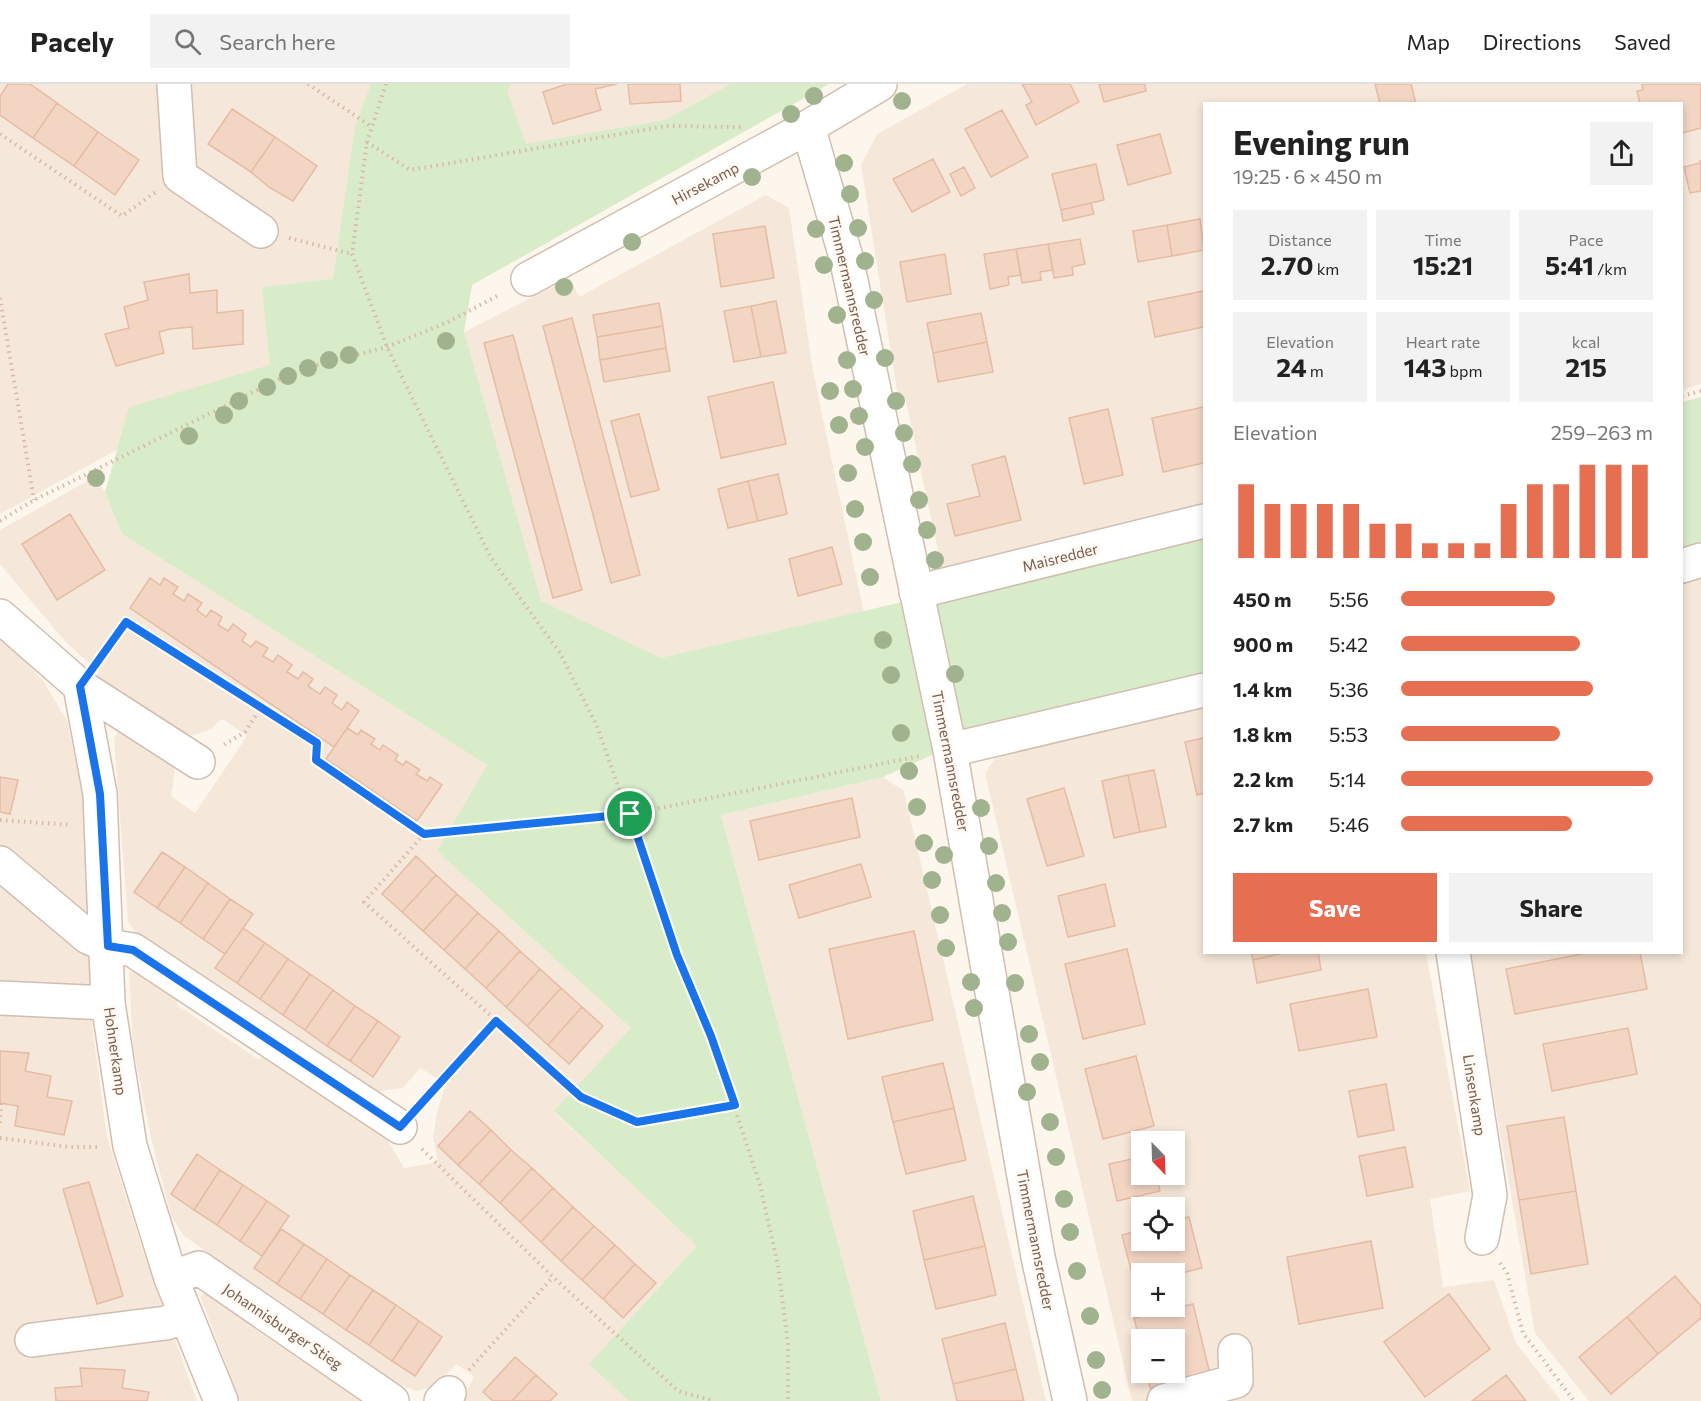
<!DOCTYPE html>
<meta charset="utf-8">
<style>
body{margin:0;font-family:Commissioner,sans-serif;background:#f2f2f2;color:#222;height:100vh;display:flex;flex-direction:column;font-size:22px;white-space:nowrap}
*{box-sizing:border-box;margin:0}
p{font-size:20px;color:#767676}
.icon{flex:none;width:33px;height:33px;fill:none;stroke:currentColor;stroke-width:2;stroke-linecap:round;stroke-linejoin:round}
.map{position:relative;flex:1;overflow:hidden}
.side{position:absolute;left:1203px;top:18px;width:480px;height:852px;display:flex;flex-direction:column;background:#fff;border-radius:0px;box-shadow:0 3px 9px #0003}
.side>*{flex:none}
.needle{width:39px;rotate:157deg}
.tools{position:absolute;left:1131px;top:1047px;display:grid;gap:12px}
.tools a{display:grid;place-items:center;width:54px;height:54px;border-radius:0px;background:#fff;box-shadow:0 3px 9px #0003;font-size:30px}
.pin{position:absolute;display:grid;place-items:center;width:51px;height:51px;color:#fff;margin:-26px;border:3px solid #fff;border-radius:50%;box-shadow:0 2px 6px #0007}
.round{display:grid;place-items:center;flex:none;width:63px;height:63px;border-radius:0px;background:#f2f2f2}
.overview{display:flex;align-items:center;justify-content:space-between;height:102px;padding:0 30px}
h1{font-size:33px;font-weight:700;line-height:45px}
.stats{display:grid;grid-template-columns:repeat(3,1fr);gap:9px;height:102px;padding:6px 30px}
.stats div{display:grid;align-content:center;border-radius:0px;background:#f2f2f2;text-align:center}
.stats b{font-size:26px;font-weight:700}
.stats small{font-size:16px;font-weight:400}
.stats p{font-size:16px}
.chart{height:168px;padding:12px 30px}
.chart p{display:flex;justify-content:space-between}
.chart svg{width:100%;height:108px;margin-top:6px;stroke:#e76f51;stroke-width:6}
.cta{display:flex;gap:12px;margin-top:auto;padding:12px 30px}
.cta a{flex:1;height:69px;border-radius:0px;background:#e76f51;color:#fff;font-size:24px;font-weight:700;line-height:69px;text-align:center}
.cta a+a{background:#f2f2f2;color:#222}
ul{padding:0 30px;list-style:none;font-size:20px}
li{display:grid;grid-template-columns:96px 72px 1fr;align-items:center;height:45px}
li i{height:15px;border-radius:8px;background:#e76f51}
header{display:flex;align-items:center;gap:36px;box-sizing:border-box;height:84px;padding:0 30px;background:#fff;border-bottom:2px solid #e0e0e0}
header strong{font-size:28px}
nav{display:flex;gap:33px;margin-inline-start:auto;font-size:21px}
.search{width:420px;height:54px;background:#f2f2f2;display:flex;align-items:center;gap:15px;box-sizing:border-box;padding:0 21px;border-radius:0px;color:#767676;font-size:22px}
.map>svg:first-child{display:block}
</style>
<header>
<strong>Pacely</strong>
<div class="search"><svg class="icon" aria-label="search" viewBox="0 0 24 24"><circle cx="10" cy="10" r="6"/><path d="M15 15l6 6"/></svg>Search here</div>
<nav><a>Map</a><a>Directions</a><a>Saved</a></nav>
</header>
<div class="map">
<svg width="1701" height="1317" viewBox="0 0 1701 1317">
<rect width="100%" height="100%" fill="#fdf6ec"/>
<path fill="#f5e8da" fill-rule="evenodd" d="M0 0H829L396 242 300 265 0 430Z
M967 0H1701V300L1682 306V20H1204V428L943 489 905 313H898L861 81 877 50Z
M766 111 789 124 813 287 885 629 708 688 513 498 464 248 570 194 579 213Z
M94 393 105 408 122 450 487 681 437 767 632 944 554 1028 698 1162 590 1280 629 1317H463L474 1292 456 1280 436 1302 416 1307 397 1299 184 1152 171 1132 150 1049 133 962 129 888 141 883 179 910 177 921 258 975 269 970 379 1042 404 1084 438 1078 433 1053 437 1028 446 1000 420 984 403 1004 372 1008 138 852 128 838 114 655 119 645 169 671 175 686 171 712 195 729 247 652 222 635 211 645 195 651 179 649 95 595 99 589 63 555 0 480V446Z
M1701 491V1317H1589L1535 1249 1469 869 1682 868V496Z
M0 556 17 568 44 598 67 637 85 722 91 934 107 1053 143 1167 197 1317H0Z
M1204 620V868L1426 869 1470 1107 1430 1115 1443 1203 1494 1196 1516 1259 1561 1317H1132L985 689 1001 666ZM1142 1058H1174V1090H1142ZM1142 1124H1174V1156H1142ZM1142 1190H1174V1222H1142ZM1142 1256H1174V1288H1142Z
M883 693 904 707 1046 1317H881L721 731Z
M212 1206 246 1222 249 1241 327 1294 344 1289 384 1317H240L200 1212Z"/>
<path fill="#d8ecc9" d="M371 0H512L507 7 526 60 665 36 731 0H829L472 201 464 248 541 517 661 574 1204 448V588L1006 638 883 693 721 731 881 1317H629L589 1280 697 1162 554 1027 631 944 437 767 487 681 122 450 105 408 129 323 270 281 262 203 333 195 355 43Z
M1701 313V463L1682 468V318Z"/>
<path fill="#f3d5c3" stroke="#e6bba3" stroke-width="1.5" d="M8 0H30L57 19 33 54 0 31V12Z
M567 0H617L595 5 601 26 553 40 543 8Z
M628 0H680L681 17 630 20Z
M1022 0H1070L1079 18 1036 41 1026 21 1032 18Z
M1099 0H1145L1146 7 1104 18Z
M1375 0H1411L1416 20H1380Z
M1642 0H1701V44L1682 49V20H1640L1637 7 1643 6Z
M57 19 98 48 74 82 33 54Z
M232 25 275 53 251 88 208 60Z
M1002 26 1028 73 991 93 965 45Z
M98 48 139 76 115 111 74 82Z
M1160 50 1171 89 1128 101 1117 61Z
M275 53 317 82 293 117 270 104 251 88Z
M933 75 950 108 912 128 893 95Z
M1700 77H1701V107L1690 109 1684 83 1700 79Z
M1096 80 1104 116 1061 126 1052 90Z
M964 83 975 104 961 112 950 90Z
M1091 119 1094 130 1063 137 1061 126Z
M1200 135 1204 166 1172 172 1167 141Z
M1167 141 1172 172 1138 178 1133 147Z
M765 142 774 194 721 203 713 150Z
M1080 155 1085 180 1072 183 1073 191 1054 194 1048 160Z
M1048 160 1053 186 1040 188 1041 196 1022 199 1016 165Z
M1016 165 1021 191 1008 193 1009 201 990 205 984 170Z
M945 170 951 210 907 218 900 178Z
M189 190 190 209 217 206V229L243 226V260L193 265 192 243 170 245 159 248 164 269 116 282 105 250 129 244 124 223 148 216 144 198Z
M1204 207V243L1155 253 1148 218Z
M776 217 786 269 761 273 751 222Z
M659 219 663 242 597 253 593 231Z
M751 222 761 273 734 278 724 227Z
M981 229 987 258 933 269 927 239Z
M572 234 640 491 611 499 543 242Z
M663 242 666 264 600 276 597 253Z
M513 251 582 506 553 514 484 259Z
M987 258 993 288 938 298 933 269Z
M666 264 670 287 604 298 600 276Z
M773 298 786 360 721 374 708 313Z
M1204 323V379L1163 388 1152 334Z
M1108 325 1123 391 1084 400 1069 334Z
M639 330 659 406 631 413 611 337Z
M1005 372 1021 436 955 452 947 420 980 412 972 381Z
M778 390 787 430 758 437 748 397Z
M748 397 758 437 728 444 718 405Z
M70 430 105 486 57 516 22 460Z
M832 463 842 500 798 512 789 475Z
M150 494 160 501 164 494 178 503 173 510 184 517 188 510 202 519 197 526 206 533 211 526 222 533 218 541 228 547 233 540 246 550 242 557 251 563 256 557 268 564 263 572 273 578 278 571 292 581 287 588 298 595 303 588 313 595 308 602 320 610 325 603 337 611 332 619 342 626 347 618 359 627 334 663 130 524Z
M347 644 358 651 361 646 375 655 371 660 380 666 383 661 398 671 395 676 403 681 406 677 420 686 416 690 427 697 430 693 442 701 417 737 326 675Z
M1204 654V709L1197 711 1185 658Z
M1154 686 1166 743 1140 748 1128 691Z
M1128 691 1140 748 1114 754 1102 697Z
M0 693 18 696 10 730 0 728Z
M1064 704 1084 772 1047 782 1027 715Z
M852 714 860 753 759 776 750 737Z
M162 768 185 783 157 824 134 808Z
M416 772 436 791 402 828 382 810Z
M861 780 871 813 799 834 789 801Z
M185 783 208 799 180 839 157 824Z
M436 791 457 810 423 847 402 828Z
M208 799 230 815 203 855 180 839Z
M1105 800 1115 842 1068 853 1058 812Z
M457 810 478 829 444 866 423 847Z
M230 815 253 830 225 870 203 855Z
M478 829 499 847 465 885 444 866Z
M243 844 265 859 237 899 215 884Z
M499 847 520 867 486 904 465 885Z
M914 847 933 936 848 955 829 865Z
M265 859 288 875 260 915 237 899Z
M1127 865 1145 940 1083 955 1065 880Z
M520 867 540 885 506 923 486 904Z
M1251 868H1287L1253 876Z
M1287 868H1318L1321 886 1257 899 1253 876Z
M1591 868H1640L1647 905 1515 930 1506 885Z
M288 875 310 890 283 931 260 915Z
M540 885 561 904 527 942 506 923Z
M310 890 333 906 305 946 283 931Z
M561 904 582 923 548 961 527 942Z
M1368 905 1377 953 1299 967 1290 920Z
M333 906 355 922 327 962 305 946Z
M355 922 378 937 350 977 327 962Z
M582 923 603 942 569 980 548 961Z
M378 937 400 953 373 993 350 977Z
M1628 944 1637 990 1552 1007 1543 960Z
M0 967 29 969 25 987 51 992 47 1013 72 1017 64 1051 15 1042 18 1022 0 1019Z
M1136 972 1154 1042 1103 1055 1085 985Z
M943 979 954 1024 893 1038 882 993Z
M1386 1000 1394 1046 1358 1053 1349 1007Z
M954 1024 966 1076 906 1090 893 1038Z
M470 1027 491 1046 458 1081 438 1062Z
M1564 1033 1576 1107 1519 1116 1507 1042Z
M491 1046 511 1066 479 1100 458 1081Z
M1405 1063 1413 1103 1367 1112 1359 1072Z
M511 1066 532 1084 500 1119 479 1100Z
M197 1070 220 1086 194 1126 171 1110Z
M1142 1073V1090H1156L1160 1107 1117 1117 1109 1080Z
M532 1084 553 1104 520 1138 500 1119Z
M220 1086 243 1101 217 1141 194 1126Z
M89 1098 123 1212 97 1220 63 1105Z
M243 1101 267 1117 240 1157 217 1141Z
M553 1104 573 1123 541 1158 520 1138Z
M1576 1107 1588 1180 1531 1190 1519 1116Z
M973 1112 985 1162 924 1176 913 1127Z
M267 1117 289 1132 262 1172 240 1157Z
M573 1123 594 1142 561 1177 541 1158Z
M1189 1133 1202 1184 1174 1191 1142 1190V1199L1135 1201 1122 1151 1142 1146V1156H1174V1137Z
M594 1142 615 1161 582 1196 561 1177Z
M281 1145 304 1160 277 1200 254 1184Z
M1371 1157 1383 1224 1299 1240 1287 1173Z
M304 1160 327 1175 300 1215 277 1200Z
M615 1161 635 1180 603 1215 582 1196Z
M985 1162 996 1211 936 1225 924 1176Z
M327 1175 350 1191 323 1230 300 1215Z
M635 1180 656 1199 623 1234 603 1215Z
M350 1191 373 1206 346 1246 323 1230Z
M1675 1192 1701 1222V1234L1658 1270 1627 1233Z
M373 1206 396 1221 369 1261 346 1246Z
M1449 1210 1490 1265 1425 1313 1384 1258Z
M1193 1220 1210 1290 1150 1304 1147 1288H1174V1256H1142V1267L1134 1234Z
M396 1221 419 1237 392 1277 369 1261Z
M1627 1233 1658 1270 1611 1310 1579 1273Z
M419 1237 442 1253 415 1292 392 1277Z
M1005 1239 1016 1285 953 1300 942 1255Z
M515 1273 536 1291 512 1317H493L483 1308Z
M80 1284 125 1286 122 1304 149 1308 147 1317H56L55 1304 82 1302Z
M1016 1285 1024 1317H957L953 1300Z
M536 1291 557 1310 550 1317H512Z
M1506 1291 1526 1317H1472Z"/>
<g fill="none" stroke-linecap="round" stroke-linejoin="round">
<defs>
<path id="minor" d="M174 0 180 92 261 147
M808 43 846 173 950 666 1038 1173 1070 1317
M528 195 808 43 880 0
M1682 482 1701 476
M916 508 1204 437
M0 532 80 602 100 710 108 919 130 1062 171 1194 221 1317
M80 602 198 678
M950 666 1204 606
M0 779 88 853 108 862 133 866 400 1043
M1453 868 1490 1111 1482 1154
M0 914 108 919
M171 1194 199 1184 392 1317
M32 1256 166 1239 184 1232
M441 1317 449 1309
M1164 1317 1236 1297 1235 1267"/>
</defs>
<use href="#minor" stroke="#d1beb0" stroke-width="36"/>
<path stroke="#d9b8a5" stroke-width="4" stroke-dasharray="1.5 4.5" stroke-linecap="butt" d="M308 0 372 43
M386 0 367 58 352 170 387 263 491 474 560 569 597 642 677 871 711 952 760 1101 778 1182 788 1260V1317
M0 50 122 132 156 108
M367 58 410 86 667 42 742 43
M289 154 352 170
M0 214 34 416
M1682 312 1701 307
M0 437 34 416 298 286 387 263 448 238 501 210
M98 577 126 538 260 625 245 648 222 662
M260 625 317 659 316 676 424 750 630 730 920 672
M0 736 72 741
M424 750 364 818 581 1013 637 1038 735 1021
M420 1020 496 937
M0 1039 1 1019
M0 1054 70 1063H99
M422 1065 553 1193 678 1307 714 1317
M1500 1179 1507 1189 1523 1249 1574 1317
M469 1286 553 1193"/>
<use href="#minor" stroke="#fff" stroke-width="33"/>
</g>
<g fill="#a0b28e">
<circle cx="814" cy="12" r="9"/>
<circle cx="902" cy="17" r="9"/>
<circle cx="791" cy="30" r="9"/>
<circle cx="844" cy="79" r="9"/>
<circle cx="752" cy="93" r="9"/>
<circle cx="850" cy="110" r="9"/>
<circle cx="858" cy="144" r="9"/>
<circle cx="816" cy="145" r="9"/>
<circle cx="632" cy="158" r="9"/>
<circle cx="865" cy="177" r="9"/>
<circle cx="824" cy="181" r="9"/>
<circle cx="564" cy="203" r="9"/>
<circle cx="874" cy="216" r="9"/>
<circle cx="837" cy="231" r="9"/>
<circle cx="446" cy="257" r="9"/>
<circle cx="349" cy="271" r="9"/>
<circle cx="885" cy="274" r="9"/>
<circle cx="329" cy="276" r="9"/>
<circle cx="847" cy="276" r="9"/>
<circle cx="308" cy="284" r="9"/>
<circle cx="288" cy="292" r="9"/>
<circle cx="267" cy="303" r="9"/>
<circle cx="853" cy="305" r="9"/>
<circle cx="830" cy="307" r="9"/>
<circle cx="239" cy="317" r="9"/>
<circle cx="896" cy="317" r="9"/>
<circle cx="224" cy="331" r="9"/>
<circle cx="859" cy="332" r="9"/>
<circle cx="839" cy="341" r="9"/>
<circle cx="904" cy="349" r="9"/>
<circle cx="189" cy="352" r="9"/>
<circle cx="865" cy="363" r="9"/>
<circle cx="912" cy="380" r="9"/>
<circle cx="848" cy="389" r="9"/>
<circle cx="96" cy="394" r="9"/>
<circle cx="919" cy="416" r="9"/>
<circle cx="855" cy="425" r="9"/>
<circle cx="927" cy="446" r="9"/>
<circle cx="863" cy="458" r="9"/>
<circle cx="935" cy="476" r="9"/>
<circle cx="870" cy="493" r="9"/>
<circle cx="883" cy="556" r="9"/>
<circle cx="955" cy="590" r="9"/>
<circle cx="891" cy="591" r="9"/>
<circle cx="901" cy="649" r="9"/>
<circle cx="909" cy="687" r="9"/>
<circle cx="917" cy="723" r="9"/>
<circle cx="981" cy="724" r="9"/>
<circle cx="924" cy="759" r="9"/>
<circle cx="989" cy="762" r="9"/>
<circle cx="944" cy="771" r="9"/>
<circle cx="932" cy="796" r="9"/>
<circle cx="996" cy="799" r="9"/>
<circle cx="1002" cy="829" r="9"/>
<circle cx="940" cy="831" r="9"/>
<circle cx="1008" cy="858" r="9"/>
<circle cx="946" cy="864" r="9"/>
<circle cx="971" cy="898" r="9"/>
<circle cx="1015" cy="899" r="9"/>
<circle cx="974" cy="924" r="9"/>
<circle cx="1029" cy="950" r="9"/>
<circle cx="1040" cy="978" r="9"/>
<circle cx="1027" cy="1008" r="9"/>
<circle cx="1050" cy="1038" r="9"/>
<circle cx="1056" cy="1073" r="9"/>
<circle cx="1064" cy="1115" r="9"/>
<circle cx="1070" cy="1148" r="9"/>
<circle cx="1077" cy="1187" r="9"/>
<circle cx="1090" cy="1232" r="9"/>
<circle cx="1096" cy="1276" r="9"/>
<circle cx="1102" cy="1306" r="9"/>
</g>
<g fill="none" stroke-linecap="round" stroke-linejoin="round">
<defs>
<path id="route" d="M126 538 317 659 316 676 424 750 630 730 677 871 711 952 735 1021 637 1038 581 1013 496 937 400 1043 133 866 108 862 100 710 80 602Z"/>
</defs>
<use href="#route" stroke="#fff" stroke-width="12"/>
<use href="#route" stroke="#1a73e8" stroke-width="8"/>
</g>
<g text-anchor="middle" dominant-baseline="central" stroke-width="6" stroke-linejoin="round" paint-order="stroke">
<g font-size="15" fill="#7a5c4d" stroke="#fffaf3">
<text transform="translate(705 99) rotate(-28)">Hirsekamp</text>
<text transform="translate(850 202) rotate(77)">Timmermannsredder</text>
<text transform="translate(1060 473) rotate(-14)">Maisredder</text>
<text transform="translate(951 677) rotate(79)">Timmermannsredder</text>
<text transform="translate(116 967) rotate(82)">Hohnerkamp</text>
<text transform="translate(1475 1011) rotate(81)">Linsenkamp</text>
<text transform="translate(1036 1156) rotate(79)">Timmermannsredder</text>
<text transform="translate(283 1242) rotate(34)">Johannisburger Stieg</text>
</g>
</g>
</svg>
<div class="tools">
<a><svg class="needle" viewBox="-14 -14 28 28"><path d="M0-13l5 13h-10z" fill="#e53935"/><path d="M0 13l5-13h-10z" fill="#767676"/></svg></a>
<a><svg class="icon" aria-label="locate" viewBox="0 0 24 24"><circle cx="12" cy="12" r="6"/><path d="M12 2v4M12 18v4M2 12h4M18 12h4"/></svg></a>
<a>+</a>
<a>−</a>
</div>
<div class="pin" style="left:630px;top:730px;background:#1e9e55"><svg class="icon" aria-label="arrive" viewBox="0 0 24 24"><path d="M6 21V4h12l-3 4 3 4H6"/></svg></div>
<section class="side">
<div class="overview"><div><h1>Evening run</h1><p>19:25 · 6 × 450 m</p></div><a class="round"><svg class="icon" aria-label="share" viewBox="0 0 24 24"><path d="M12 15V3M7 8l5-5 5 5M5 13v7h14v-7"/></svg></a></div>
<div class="stats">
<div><p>Distance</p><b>2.70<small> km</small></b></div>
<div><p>Time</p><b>15:21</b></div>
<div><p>Pace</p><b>5:41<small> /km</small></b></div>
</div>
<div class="stats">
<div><p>Elevation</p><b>24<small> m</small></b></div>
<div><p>Heart rate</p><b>143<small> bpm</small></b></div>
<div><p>kcal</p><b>215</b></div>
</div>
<div class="chart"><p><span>Elevation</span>259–263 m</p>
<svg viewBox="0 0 160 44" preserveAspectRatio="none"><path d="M5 44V14M15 44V22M25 44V22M35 44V22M45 44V22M55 44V30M65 44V30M75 44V38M85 44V38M95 44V38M105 44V22M115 44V14M125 44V14M135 44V6M145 44V6M155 44V6"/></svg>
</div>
<ul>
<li><b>450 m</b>5:56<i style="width:61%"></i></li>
<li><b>900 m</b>5:42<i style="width:71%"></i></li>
<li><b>1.4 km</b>5:36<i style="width:76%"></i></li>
<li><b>1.8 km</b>5:53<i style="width:63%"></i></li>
<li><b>2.2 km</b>5:14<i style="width:100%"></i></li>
<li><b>2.7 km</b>5:46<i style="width:68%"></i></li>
</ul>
<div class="cta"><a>Save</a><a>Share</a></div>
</section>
</div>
